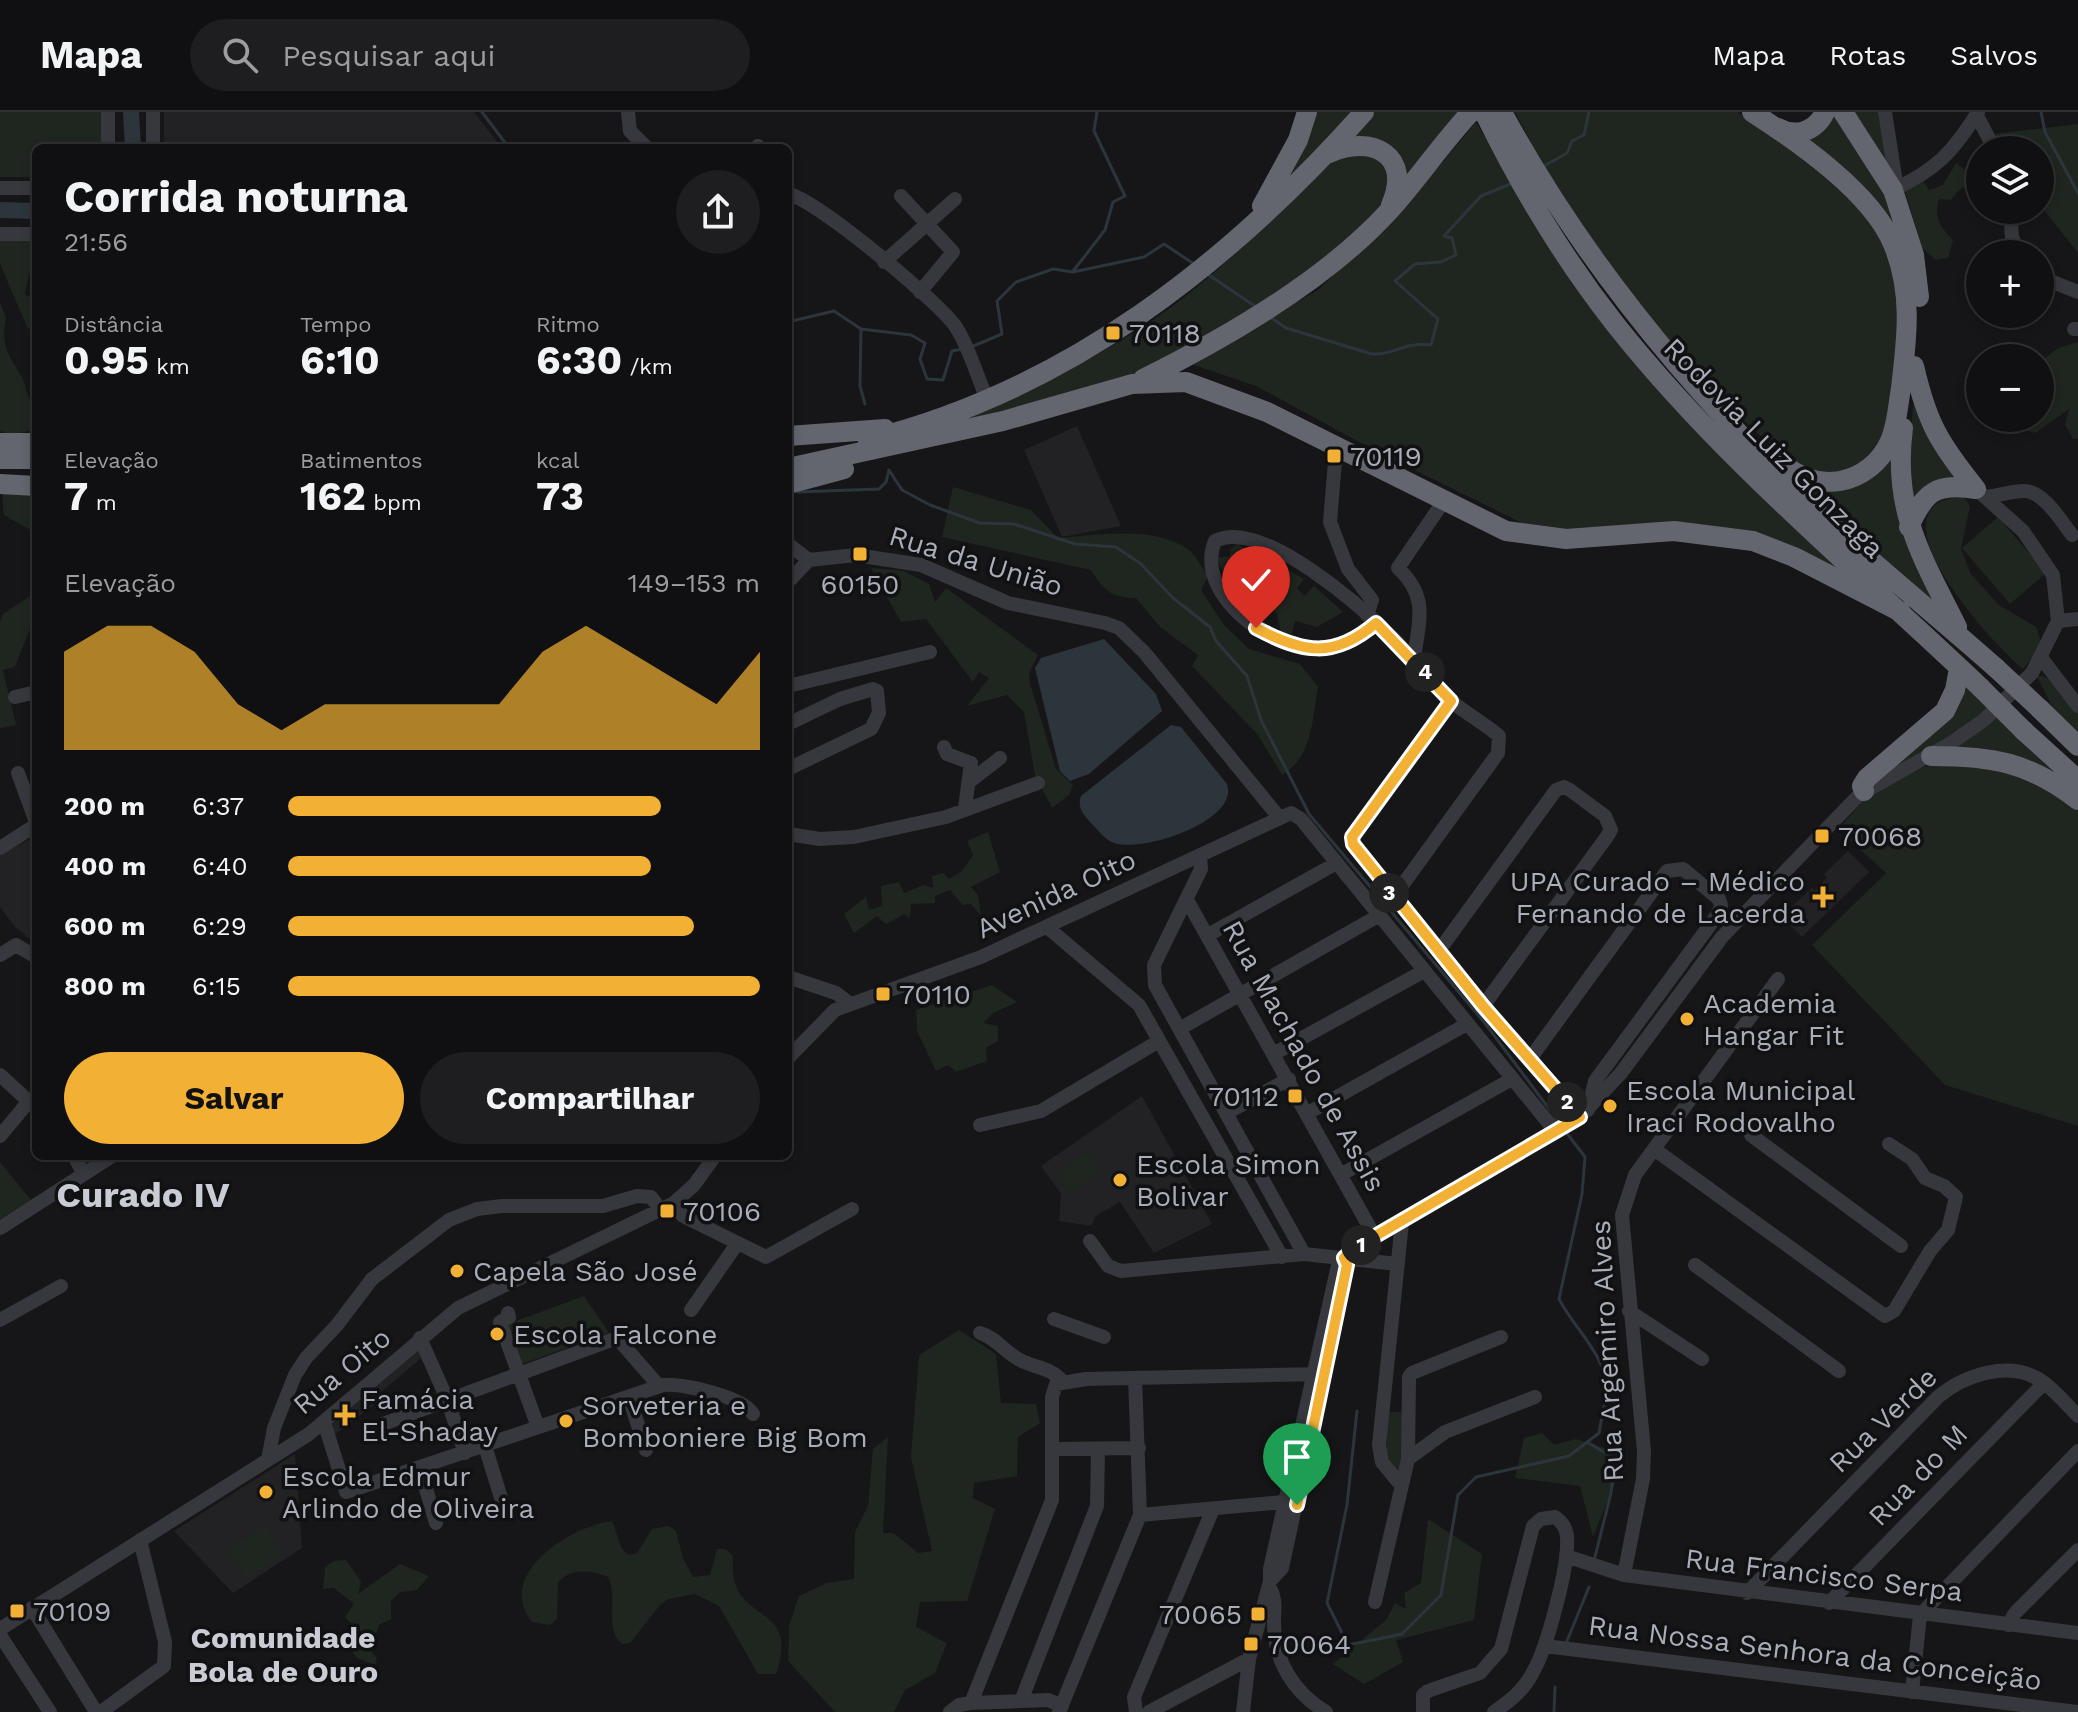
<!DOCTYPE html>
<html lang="pt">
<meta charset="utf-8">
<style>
body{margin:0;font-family:"Work Sans",sans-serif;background:#1e1e20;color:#f1f3f6;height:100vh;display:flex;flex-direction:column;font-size:30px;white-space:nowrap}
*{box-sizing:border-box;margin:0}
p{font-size:26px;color:#9c9d9f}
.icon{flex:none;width:44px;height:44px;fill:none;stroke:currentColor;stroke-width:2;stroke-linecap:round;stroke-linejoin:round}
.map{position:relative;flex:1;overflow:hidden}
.details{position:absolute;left:32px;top:32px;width:760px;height:1016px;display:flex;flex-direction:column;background:#101012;border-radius:12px;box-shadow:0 4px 12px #0003,0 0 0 2px #303032}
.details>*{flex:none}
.fabs{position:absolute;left:1966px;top:24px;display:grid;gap:16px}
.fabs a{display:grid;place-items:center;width:88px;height:88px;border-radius:50%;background:#101012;box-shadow:0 4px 12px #0003,0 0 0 2px #303032;font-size:40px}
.pin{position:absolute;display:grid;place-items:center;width:68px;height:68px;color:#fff;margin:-82px -34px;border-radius:50% 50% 50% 0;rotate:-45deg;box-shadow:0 0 8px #0007}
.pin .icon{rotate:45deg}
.km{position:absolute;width:40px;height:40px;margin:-20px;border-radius:50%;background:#222;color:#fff;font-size:22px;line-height:40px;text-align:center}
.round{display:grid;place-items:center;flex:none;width:84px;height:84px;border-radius:42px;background:#1e1e20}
.headline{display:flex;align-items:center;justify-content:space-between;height:136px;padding:0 32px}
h1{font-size:44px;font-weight:700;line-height:60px}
.metrics{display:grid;grid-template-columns:repeat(3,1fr);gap:12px;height:136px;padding:8px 32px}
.metrics div{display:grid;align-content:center}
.metrics b{font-size:40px;font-weight:700}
.metrics small{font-size:22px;font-weight:400}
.metrics p{font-size:22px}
.chart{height:224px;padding:16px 32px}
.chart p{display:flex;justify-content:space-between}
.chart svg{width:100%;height:144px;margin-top:8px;fill:#f2b134;opacity:.7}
.action{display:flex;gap:16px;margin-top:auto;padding:16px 32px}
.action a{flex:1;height:92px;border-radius:48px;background:#f2b134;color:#111;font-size:32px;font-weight:700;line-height:92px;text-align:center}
.action a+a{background:#1e1e20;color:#f1f3f6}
ul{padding:0 32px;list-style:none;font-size:26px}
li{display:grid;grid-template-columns:128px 96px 1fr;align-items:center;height:60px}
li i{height:20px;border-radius:10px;background:#f2b134}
header{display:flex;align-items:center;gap:48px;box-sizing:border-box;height:112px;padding:0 40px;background:#101012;border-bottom:2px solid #303032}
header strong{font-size:38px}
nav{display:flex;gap:44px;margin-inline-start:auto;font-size:28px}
.search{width:560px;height:72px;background:#1e1e20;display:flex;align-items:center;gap:20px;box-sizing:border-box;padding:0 28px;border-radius:44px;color:#9c9d9f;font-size:30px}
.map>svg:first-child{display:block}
</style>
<header>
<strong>Mapa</strong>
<div class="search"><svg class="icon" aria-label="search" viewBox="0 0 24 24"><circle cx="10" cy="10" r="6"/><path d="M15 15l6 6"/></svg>Pesquisar aqui</div>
<nav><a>Mapa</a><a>Rotas</a><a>Salvos</a></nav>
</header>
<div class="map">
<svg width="2078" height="1600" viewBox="0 0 2078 1600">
<rect width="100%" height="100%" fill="#161618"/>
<path fill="#222225" d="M164 0H474L502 36H164Z
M1077 314 1121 414 1062 425 1024 338Z
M36 724V832L15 815 0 795V743Z
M1848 739 1869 760 1802 825 1781 804 1812 776 1815 778 1827 766 1824 762Z
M1142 984 1212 1112 1154 1141 1120 1090 1096 1104 1091 1114 1059 1109 1061 1082 1041 1054Z
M421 1233 425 1243 375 1285 371 1278Z
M366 1283 374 1293 330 1326 327 1317Z
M295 1342 302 1436 233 1481 174 1419Z"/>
<path fill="#1e261f" d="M0 0H102L101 36H36V65H0Z
M1315 0H1359L1284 79Z
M1371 0H1468L1401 80V56L1346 29Z
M1515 0H1738L1848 79 1879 118 1896 158 1902 213 1887 321 1865 353 1828 365 1792 352 1697 266 1566 97Z
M1833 0 1890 86 1910 147 1803 29Z
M1851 0H1885L1893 69Z
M1476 10 1546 129 1597 202 1879 485 1789 439 1534 417 1372 337 1256 274 1191 252 1318 178 1410 89Z
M2078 12V141L2040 93V38H1996L1984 23Z
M1341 39 1377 42 1393 69 1388 89 1342 134 1266 191 1132 264 936 320C1001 289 1067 262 1128 224 1209 176 1273 104 1341 39Z
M1956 51 1969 61 1970 71 1958 79 1951 88 1939 87C1933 105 1940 115 1953 128L1948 146 1936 148 1922 136 1904 76 1923 69 1929 78 1943 73Z
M0 126H36C36 146 28 162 25 182L35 188 36 211 28 217 0 152Z
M0 190 6 206C0 233 9 244 22 265 28 277 25 285 36 294V317L13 323 0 319Z
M2078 230V327H2073L2065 313 2069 297 2035 321 1989 306H2040V250L2058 236Z
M1915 278 1966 369 1912 400 1908 340Z
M1892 342 1896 352 1941 494 1927 486 1791 364 1820 376Z
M953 375 1031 398 1058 426C1097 423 1155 413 1189 438 1196 444 1202 456 1208 464L1201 478 1224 513 1249 537 1300 552 1318 575C1312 608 1313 645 1282 663L1258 623 1192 554 1198 543 1160 515 1136 486C1112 486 1104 479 1091 458L942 425Z
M2 379H36V421L4 403Z
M1963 384 1970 394 1961 437 1970 461 1999 493 2036 515 2042 533 2023 557C1993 532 1863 392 1963 384Z
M1998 405 2046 461 2010 492 1962 436Z
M1238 432 1246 438 1253 434 1274 439 1275 451 1304 467 1297 476 1304 484 1314 474 1343 500 1317 515 1295 509 1291 525 1281 522 1277 502 1236 458 1225 465 1217 446 1230 444V437Z
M871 456 904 459 929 472 935 490 946 476 1038 543 1029 561 1030 571 1056 657 1073 673 1069 683 1052 696 1035 663 1024 600 1007 583 967 594 989 566 979 560 973 570 926 507 901 510Z
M36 480V514L29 519 15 555 3 558 16 613 0 616V510L3 502Z
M1962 562 1990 596 1947 629 1871 671 1904 639Z
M2036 563 2047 566 2078 600V621L2052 594Z
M2000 603 2074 673 1944 641Z
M1936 650C2004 652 2024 656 2078 699V1014L1945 973 1812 833 1886 761 1838 717 1873 678Z
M988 720 1000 760 971 775 978 783 981 804 971 792 963 793 950 778 935 784V791L911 792 910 807 905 802 886 812 877 804 854 821 844 802 866 785 869 798 882 794 881 774 899 770 904 781 924 773 933 776 932 764 943 761 949 767 962 759 973 743 967 729Z
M992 873 1017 890 993 901 983 911 998 914V929L986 936 987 949 956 960 948 953 936 959 917 919 916 898Z
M1090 1041 1101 1061 1069 1079 1058 1059Z
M0 1050 31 1088 0 1107Z
M584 1184 609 1221 522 1252 508 1212Z
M959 1218 996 1242 1001 1291 1036 1292 1040 1311 1018 1325 1017 1364 974 1371 973 1386 995 1397 967 1489 920 1490 916 1515 947 1531 935 1561 905 1578 894 1600H835L788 1549 789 1514 799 1484 827 1471 854 1467 855 1420 868 1394 873 1337 888 1325 883 1421H894L918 1441 932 1439 911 1345 919 1243Z
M1388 1300H1404L1402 1354 1395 1359 1386 1342Z
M1542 1321 1554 1333 1576 1327 1608 1337 1611 1325 1618 1322 1621 1357 1593 1425 1580 1374 1515 1366 1524 1326Z
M1428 1407 1482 1442 1474 1508 1396 1528 1403 1550 1364 1572 1333 1552 1386 1508 1395 1491 1406 1497 1404 1481 1421 1471Z
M612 1409 622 1437 629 1443 637 1441 652 1417 669 1414 676 1419 683 1446 693 1465 710 1463 717 1437H726L733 1444C726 1517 802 1485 776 1562H758L719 1494 695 1482 668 1487 660 1493 630 1531 622 1532C603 1515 619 1487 608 1465 592 1457 571 1456 558 1470L557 1507 550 1513 532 1510C494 1462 571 1414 612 1409Z
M265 1413 283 1443 247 1467 227 1438Z
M346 1448 361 1469 358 1482 400 1452 429 1464 417 1478 400 1480 391 1489V1507L379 1513 371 1539 377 1546 375 1553 357 1546 347 1532 362 1533 366 1527 345 1505 354 1492 334 1476 323 1477 325 1455 334 1449Z"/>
<path fill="#2c353c" d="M1104 527 1156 582 1162 599 1089 662 1070 669 1060 659 1035 556 1041 546Z
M1171 613 1181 615 1227 672C1240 708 1145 741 1114 731 1104 727 1098 718 1091 711 1083 702 1077 696 1081 684Z"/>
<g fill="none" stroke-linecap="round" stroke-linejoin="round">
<path stroke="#2c353c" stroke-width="3" d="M482 0 509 36
M2041 0 2045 20 2078 81
M1544 54 1567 41 1572 29 1584 23 1589 0
M1074 158 1105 118 1113 90 1125 84 1094 19 1097 0
M1209 163 1256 195
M1270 205 1286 216 1372 242C1397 243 1401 230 1431 233L1438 207 1395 169 1415 152 1441 150 1456 143 1452 126 1444 124 1481 84 1513 71
M788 210 834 199 861 217
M861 217 911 223 925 231 920 247 927 267 943 268 952 239 963 237
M861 217 860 274 865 292
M971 235 1002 222 997 189 1016 170 1053 157 1073 160 1144 145 1164 132 1194 152
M889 358 902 378 930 393 980 411 1014 412 1075 432 1116 435 1141 452 1173 486 1210 515 1216 529 1247 564 1261 608 1309 702 1484 910 1559 1010
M798 380 879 377 886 370 889 358
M1357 1299 1347 1393 1327 1491 1348 1533 1402 1522 1441 1483 1458 1383 1476 1365 1569 1344 1599 1321C1601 1307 1606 1291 1606 1277 1607 1244 1573 1215 1559 1187L1582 1082 1585 1045 1566 1020
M1587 1330 1609 1343 1614 1358 1611 1381 1595 1445
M1567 1529 1589 1475
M1554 1600 1555 1575"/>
<path stroke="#2c353c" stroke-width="16" d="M131 0 133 36
M0 98 36 99"/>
<path stroke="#37383d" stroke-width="14" d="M628 0 630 19 647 36
M1885 0 1897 77
M1976 2 1995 38
M108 36V0
M153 36V0
M757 36 758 34
M0 76H36
M1893 78C1937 57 1952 41 1978 0
M788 82C816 87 939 190 956 215 970 237 977 265 988 289
M901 84 953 140 920 180
M2010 98 2012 125 2019 142
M0 122H36
M884 150 955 87
M2040 165 2078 180
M2074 217H2078
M1336 337 1330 410 1348 457 1372 488 1367 503
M1985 385C1998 384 2011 379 2024 379 2044 379 2061 409 2072 423
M788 432 809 448
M788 470 809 448 856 443 921 453 1008 491 1105 511 1119 516 1144 540 1278 704
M2058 509 2078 507
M1376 511C1359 526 1345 535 1322 537 1273 541 1193 482 1215 429 1262 405 1364 497 1396 529 1415 548 1430 570 1450 588 1465 601 1484 611 1499 624L1498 641 1393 786
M1414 547C1419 508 1429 485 1398 456L1439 396
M2042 547 2078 594
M788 574 930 540
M15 585 36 580
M1451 589 1352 725 1353 732 1454 859 1580 1005
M788 612 840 587 873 577 877 579 879 601 871 617 788 657
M944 635 947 642 971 651 965 696
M18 661 36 710
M969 670 1000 646
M788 722 820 727 854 725 946 705 1038 671
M0 736 36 713
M1200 743 1201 757 1154 853 1155 873 1304 1142
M1187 788 1375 1125
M1047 815 1139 893 1282 1145
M1208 823 1335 752
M1438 840 1556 678 1564 675 1570 678 1605 704 1611 718 1606 726 1483 894
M0 843 16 833 36 845
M788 865 836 881 849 891
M1181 916 1378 804
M1275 941 1424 859
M788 946 835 898 981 845 1291 701 1301 707 1556 1020
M1529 948 1667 759 1683 757 1719 787 1721 793 1718 802 1595 969 1588 998
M0 963 36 996
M1228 1000 1289 967
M1308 1001 1467 912
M980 1013 1041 999 1159 929
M1751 1023 1901 1134
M0 1024 30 988
M1654 1037 1885 1204 1894 1199 1930 1139 1948 1118 1956 1085 1944 1074 1925 1066 1912 1047 1889 1032
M74 1044 84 1062
M1342 1062 1512 967
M674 1091 683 1104 766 1145 852 1097
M0 1116 112 1044
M1090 1129 1108 1154 1121 1159 1304 1142 1398 1152
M1695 1153 1839 1259
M691 1198 737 1132
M1629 1199 1702 1247
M508 1201 509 1205 500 1210 538 1315
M1054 1207 1104 1225
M0 1208 61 1174
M980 1221C997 1226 1006 1242 1022 1249 1036 1256 1052 1256 1062 1269
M420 1226 447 1287 465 1341
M629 1285 646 1338
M324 1310 346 1380 663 1273C683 1271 744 1285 753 1302
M383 1312 617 1226 659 1274
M485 1334 502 1389
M1053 1337 1139 1336
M1408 1347 1409 1265 1412 1261 1501 1225
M268 1348 274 1316 295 1263 306 1246 337 1213 372 1167 449 1108 477 1097 502 1094H603L637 1084 651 1085 660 1097
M420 1356 436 1411
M1400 1372 1382 1350 1379 1333 1402 1110
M1140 1403 1284 1390
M1566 1444 1624 1463 2078 1521
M1624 1463 1643 1367 1644 1339 1622 1103 1635 1063 1778 867
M1270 1469 1282 1456 1347 1154
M1269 1474C1277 1488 1274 1496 1274 1511 1274 1549 1294 1581 1326 1600
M1747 1481 1938 1285C1964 1263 2009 1248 2040 1268 2054 1277 2066 1292 2078 1304
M1375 1490 1408 1347 1445 1320 1535 1285
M1829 1491 2044 1271
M32 1496 96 1600
M2008 1513 2015 1501 2078 1438
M0 1517 309 1322 458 1196 674 1091 694 1073 715 1044
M0 1523 50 1600
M1545 1534 2078 1600
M1912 1580 1920 1503 2078 1339
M1021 1589 1097 1394 1098 1337
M971 1591 1052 1388V1285L1056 1272 1086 1267 1323 1262
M101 1600 164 1554 165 1530 140 1428
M950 1600 959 1593 971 1591 1048 1588 1062 1594
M1059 1600 1140 1403 1135 1266
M1136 1600 1134 1585 1213 1397
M1149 1600 1249 1547
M1243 1600 1249 1547 1270 1469V1457L1338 1153 1353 1137 1580 1005 1621 961 1722 825 1859 683 1951 631 1984 608 2032 561 2058 509 2053 463 2023 419 1976 377
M1423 1600V1583L1428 1579 1480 1561 1501 1537 1533 1414 1541 1407 1555 1405C1562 1410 1567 1417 1567 1426 1569 1454 1547 1536 1533 1560 1524 1578 1510 1589 1494 1600"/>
<path stroke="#63666e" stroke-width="20" d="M1484 0C1520 74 1564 147 1615 212 1721 346 1857 458 1981 576
M1502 0C1576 137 1672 256 1782 366 1849 433 1925 493 1996 556
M1752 0C1798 30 1871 80 1893 132 1913 180 1907 226 1901 276 1898 293 1897 313 1890 329 1881 350 1862 365 1840 369 1816 373 1797 364 1779 349
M1843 0 1893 78 1914 143 1919 185
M1778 16C1796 26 1816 19 1825 0
M1329 41C1372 22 1413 43 1391 93
M1262 94 1298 28 1307 0
M1914 254C1927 311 1939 331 1976 377
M1143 267C1228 225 1325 169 1389 99 1418 67 1442 31 1471 0
M1903 316C1892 398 1922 445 1957 515
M788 324 885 317
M868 328C1068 278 1229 152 1364 0
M0 331H36
M0 347H36
M788 356 1003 309 1132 272 1186 270 1267 300 1506 419 1566 427 1674 419 1753 429 1794 445 1901 500
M0 372 36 374
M788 372 844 357
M1909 415C1925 379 1936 371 1976 377
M2040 597 2078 634
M2023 618 2078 668
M1931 644C1992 644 2029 650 2078 688
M1864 679 1862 674 1867 666 1945 599 1955 578 1959 556"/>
<path stroke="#63666e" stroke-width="20" d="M1996 556 2040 597
M1981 576 2023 618"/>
</g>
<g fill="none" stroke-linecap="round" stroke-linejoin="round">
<defs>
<path id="route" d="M1256 516C1303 541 1334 547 1376 511L1451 589 1352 725 1353 732 1483 894 1580 1005 1353 1137 1344 1146 1347 1153 1297 1393"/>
</defs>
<use href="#route" stroke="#fff" stroke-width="16"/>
<use href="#route" stroke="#f2b134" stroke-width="10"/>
</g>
<g fill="#f2b134" stroke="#111113" stroke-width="3">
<rect x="1105" y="213" width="16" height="16" rx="4"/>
<rect x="1326" y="336" width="16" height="16" rx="4"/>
<rect x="852" y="434" width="16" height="16" rx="4"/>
<rect x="1814" y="716" width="16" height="16" rx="4"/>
<path d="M1819 773h8v8h8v8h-8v8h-8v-8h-8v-8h8z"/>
<rect x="875" y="874" width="16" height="16" rx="4"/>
<circle cx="1687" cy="907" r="8"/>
<rect x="1287" y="976" width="16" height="16" rx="4"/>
<circle cx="1610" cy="994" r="8"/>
<circle cx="1120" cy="1068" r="8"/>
<rect x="659" y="1091" width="16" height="16" rx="4"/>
<circle cx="457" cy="1159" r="8"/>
<circle cx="497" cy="1222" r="8"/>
<path d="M341 1291h8v8h8v8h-8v8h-8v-8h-8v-8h8z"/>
<circle cx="566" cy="1309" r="8"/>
<circle cx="266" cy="1380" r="8"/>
<rect x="9" y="1491" width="16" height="16" rx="4"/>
<rect x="1250" y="1494" width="16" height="16" rx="4"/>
<rect x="1243" y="1524" width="16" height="16" rx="4"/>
</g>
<g text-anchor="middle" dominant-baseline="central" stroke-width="7" stroke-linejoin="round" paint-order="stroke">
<g font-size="28" fill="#a8adb8" stroke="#111113" text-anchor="start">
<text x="1129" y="221">70118</text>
<text x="1350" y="344">70119</text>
<text x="860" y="472" text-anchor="middle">60150</text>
<text x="1838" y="724">70068</text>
<text x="1805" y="769" text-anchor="end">UPA Curado – Médico<tspan x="1805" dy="32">Fernando de Lacerda</tspan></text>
<text x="899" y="882">70110</text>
<text x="1703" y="891">Academia<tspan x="1703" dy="32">Hangar Fit</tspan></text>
<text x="1626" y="978">Escola Municipal<tspan x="1626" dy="32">Iraci Rodovalho</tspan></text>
<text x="1279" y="984" text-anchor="end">70112</text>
<text x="1136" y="1052">Escola Simon<tspan x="1136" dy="32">Bolivar</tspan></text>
<text x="683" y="1099">70106</text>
<text x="473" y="1159">Capela São José</text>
<text x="513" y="1222">Escola Falcone</text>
<text x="361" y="1287">Famácia<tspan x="361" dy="32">El-Shaday</tspan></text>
<text x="582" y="1293">Sorveteria e<tspan x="582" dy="32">Bomboniere Big Bom</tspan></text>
<text x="282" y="1364">Escola Edmur<tspan x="282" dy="32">Arlindo de Oliveira</tspan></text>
<text x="33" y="1499">70109</text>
<text x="1242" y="1502" text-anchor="end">70065</text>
<text x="1267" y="1532">70064</text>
</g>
<g font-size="28" fill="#a8adb8" stroke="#111113">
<text transform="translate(1774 336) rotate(45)">Rodovia Luiz Gonzaga</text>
<text transform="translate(976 449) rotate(17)">Rua da União</text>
<text transform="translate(1056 782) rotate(-25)">Avenida Oito</text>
<text transform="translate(1304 944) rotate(61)">Rua Machado de Assis</text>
<text transform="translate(1607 1239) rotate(-93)">Rua Argemiro Alves</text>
<text transform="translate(342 1259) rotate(-40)">Rua Oito</text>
<text transform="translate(1883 1308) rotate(-44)">Rua Verde</text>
<text transform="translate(1918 1363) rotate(-46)">Rua do M</text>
<text transform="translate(1824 1463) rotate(7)">Rua Francisco Serpa</text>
<text transform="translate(1815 1541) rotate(7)">Rua Nossa Senhora da Conceição</text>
</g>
<g font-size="30" font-weight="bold" fill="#c9ccd4" stroke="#111113">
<text x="283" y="1525">Comunidade<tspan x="283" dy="34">Bola de Ouro</tspan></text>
</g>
<g font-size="36" font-weight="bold" fill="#c9ccd4" stroke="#111113">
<text x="143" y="1083">Curado IV</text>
</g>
</g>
</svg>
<div class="fabs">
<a><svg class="icon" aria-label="layers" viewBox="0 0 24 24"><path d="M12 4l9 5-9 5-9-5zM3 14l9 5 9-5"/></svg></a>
<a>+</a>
<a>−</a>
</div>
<div class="pin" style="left:1297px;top:1393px;background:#1e9e55"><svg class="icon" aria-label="arrive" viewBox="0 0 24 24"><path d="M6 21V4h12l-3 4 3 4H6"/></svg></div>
<div class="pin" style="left:1256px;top:516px;background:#d93025"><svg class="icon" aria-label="check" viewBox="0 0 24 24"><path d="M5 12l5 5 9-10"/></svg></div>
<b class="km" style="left:1361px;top:1133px">1</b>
<b class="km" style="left:1567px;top:990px">2</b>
<b class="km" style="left:1389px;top:781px">3</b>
<b class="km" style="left:1425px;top:560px">4</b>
<section class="details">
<div class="headline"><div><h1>Corrida noturna</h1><p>21:56</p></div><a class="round"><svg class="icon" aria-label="share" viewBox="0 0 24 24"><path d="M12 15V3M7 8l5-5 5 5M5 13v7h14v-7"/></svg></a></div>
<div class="metrics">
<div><p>Distância</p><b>0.95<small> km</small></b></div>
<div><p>Tempo</p><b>6:10</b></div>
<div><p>Ritmo</p><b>6:30<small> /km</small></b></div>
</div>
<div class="metrics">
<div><p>Elevação</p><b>7<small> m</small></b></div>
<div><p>Batimentos</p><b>162<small> bpm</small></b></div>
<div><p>kcal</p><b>73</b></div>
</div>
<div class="chart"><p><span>Elevação</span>149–153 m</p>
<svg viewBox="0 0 160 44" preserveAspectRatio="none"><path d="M0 44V14L10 6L20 6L30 14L40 30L50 38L60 30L70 30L80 30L90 30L100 30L110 14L120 6L130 14L140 22L150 30L160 14V44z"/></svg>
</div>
<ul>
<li><b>200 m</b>6:37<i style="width:79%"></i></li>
<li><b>400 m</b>6:40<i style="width:77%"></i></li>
<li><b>600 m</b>6:29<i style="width:86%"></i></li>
<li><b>800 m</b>6:15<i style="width:100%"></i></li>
</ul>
<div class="action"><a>Salvar</a><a>Compartilhar</a></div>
</section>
</div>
